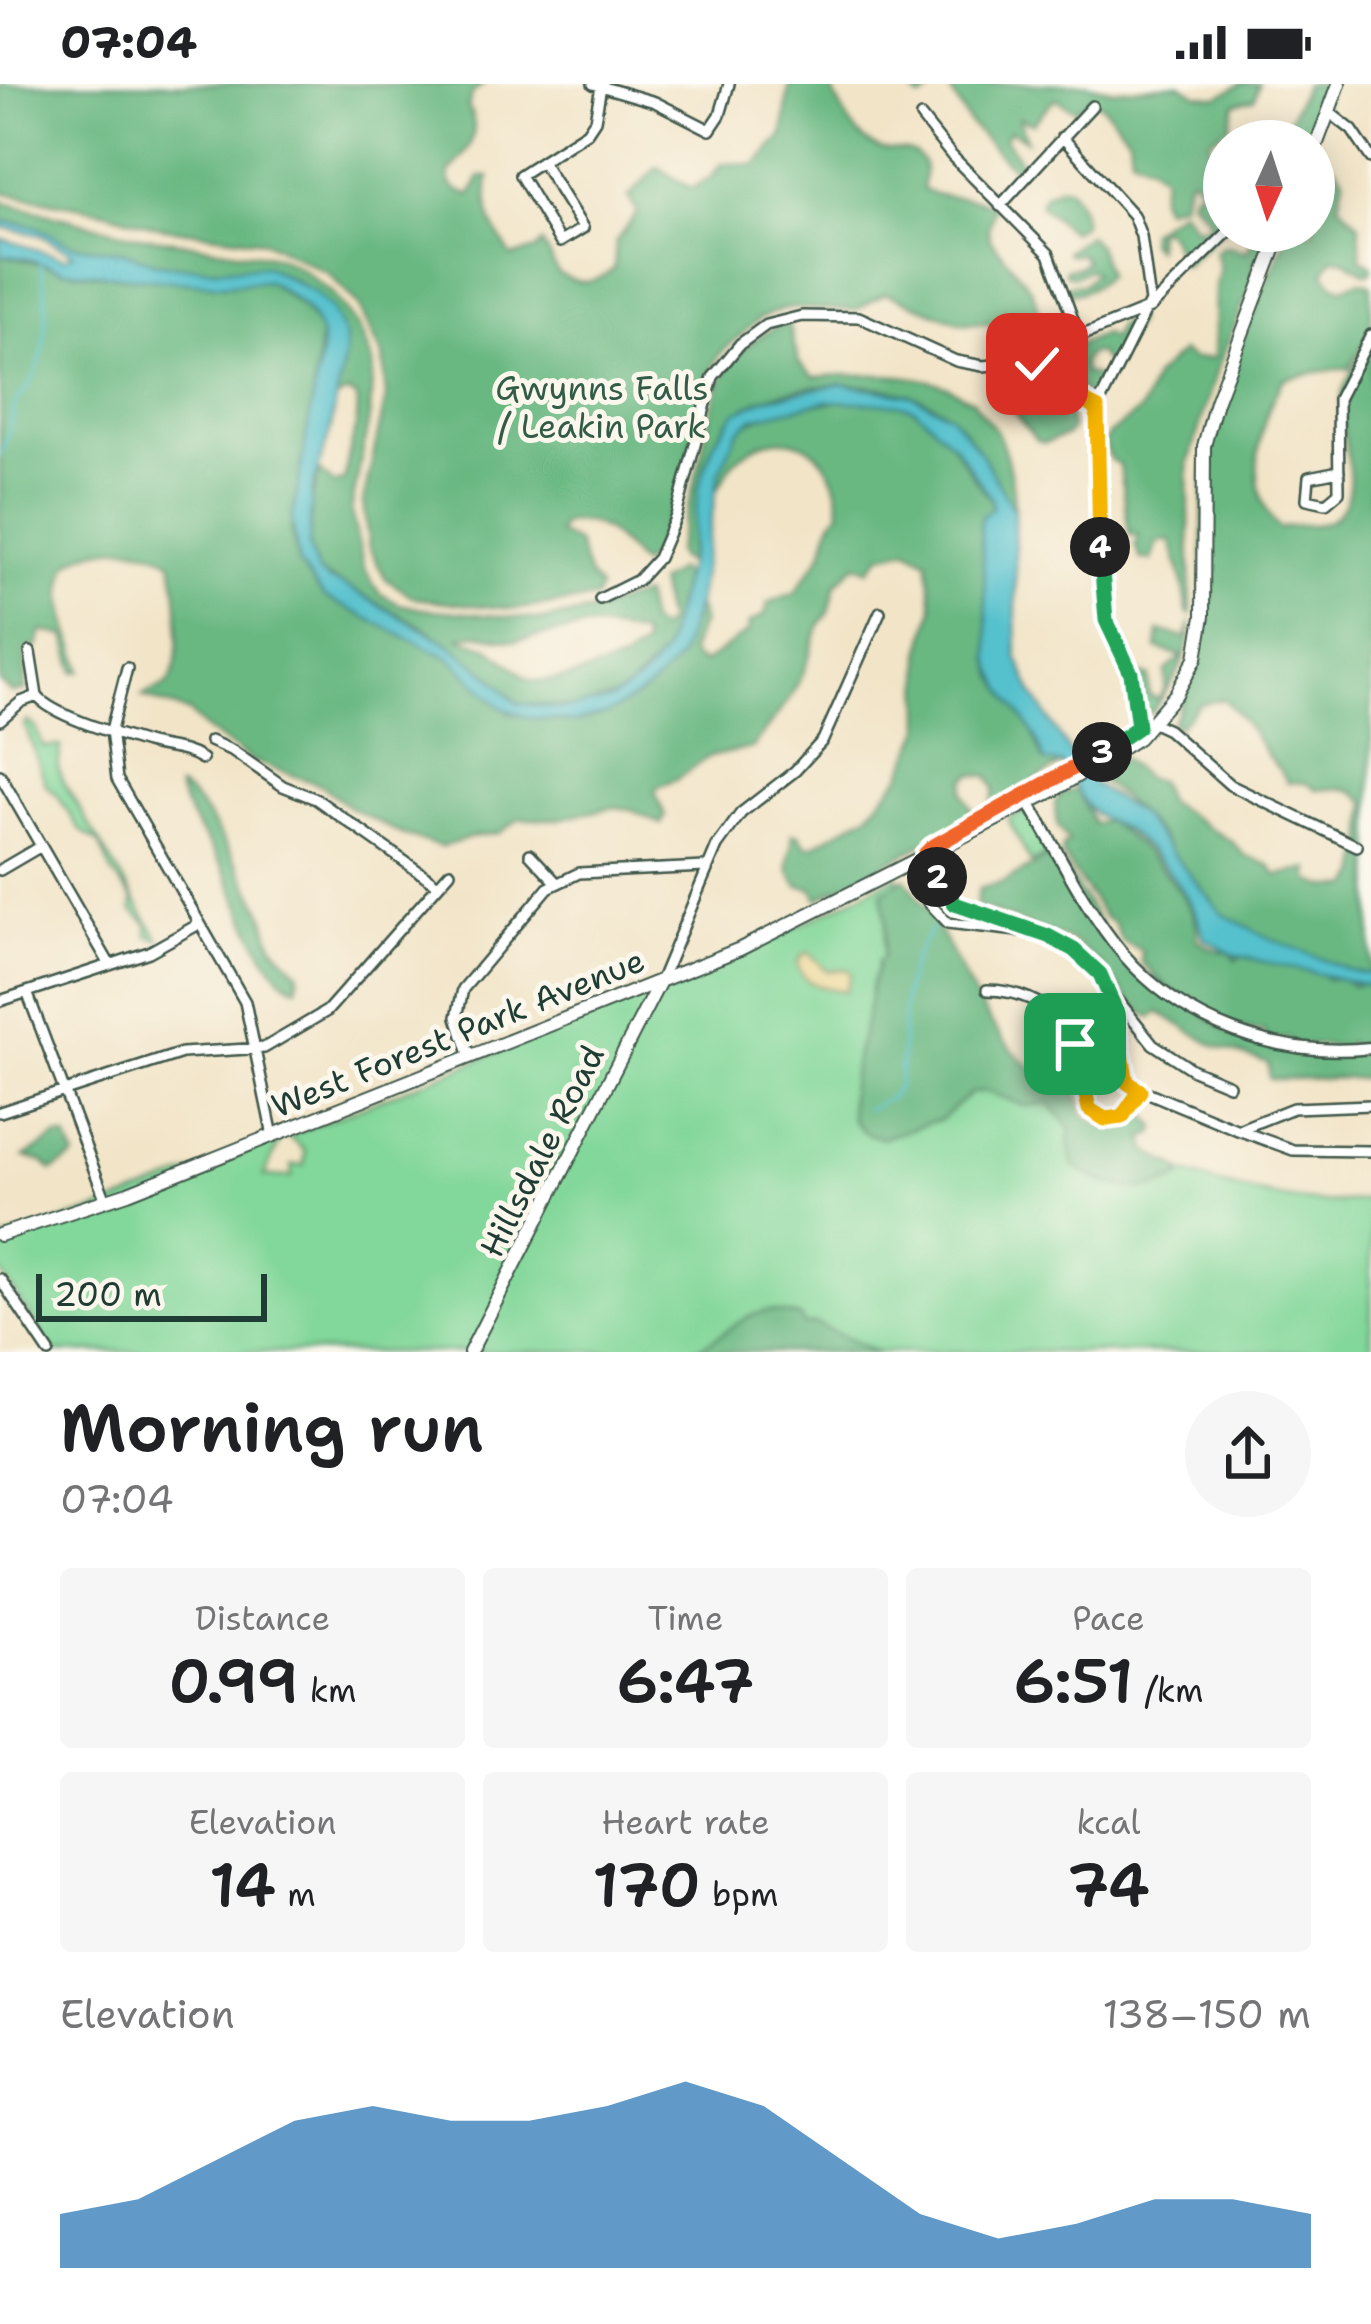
<!DOCTYPE html>
<meta charset="utf-8">
<style>
body{margin:0;font-family:"Shantell Sans",sans-serif;background:#f6f6f6;color:#202124;height:100vh;display:flex;flex-direction:column;font-size:45px;white-space:nowrap}
*{box-sizing:border-box;margin:0}
p{font-size:39px;color:#757577}
.icon{flex:none;width:66px;height:66px;fill:none;stroke:currentColor;stroke-width:2;stroke-linecap:round;stroke-linejoin:round}
.map{position:relative;height:1268px;overflow:hidden}
.sheet{display:flex;flex-direction:column;background:#fff;flex:1}
.sheet>*{flex:none}
.needle{width:78px;rotate:183deg}
.controls{position:absolute;left:1203px;top:36px;display:grid;gap:24px}
.controls a{display:grid;place-items:center;width:132px;height:132px;border-radius:50%;background:#fff;box-shadow:0 6px 30px #0003;font-size:60px}
.scale{position:absolute;left:36px;bottom:30px;width:231px;box-sizing:border-box;padding-left:12px;border:6px solid #1f3d34;border-top:0;font-size:33px;line-height:42px;white-space:nowrap;color:#1f3d34;-webkit-text-stroke:9px #fbf7ec;paint-order:stroke}
.pin{position:absolute;display:grid;place-items:center;width:102px;height:102px;color:#fff;margin:-51px;border-radius:24px;box-shadow:0 6px 18px #0006}
.km{position:absolute;width:60px;height:60px;margin:-30px;border-radius:50%;background:#222;color:#fff;font-size:33px;line-height:60px;text-align:center}
.round{display:grid;place-items:center;flex:none;width:126px;height:126px;border-radius:63px;background:#f6f6f6}
.head{display:flex;align-items:center;justify-content:space-between;height:204px;padding:0 60px}
h1{font-size:66px;font-weight:600;line-height:90px}
.metrics{display:grid;grid-template-columns:repeat(3,1fr);gap:18px;height:204px;padding:12px 60px}
.metrics div{display:grid;align-content:center;border-radius:12px;background:#f6f6f6;text-align:center}
.metrics b{font-size:60px;font-weight:600}
.metrics small{font-size:33px;font-weight:400}
.metrics p{font-size:33px}
.chart{height:336px;padding:24px 60px}
.chart p{display:flex;justify-content:space-between}
.chart svg{width:100%;height:216px;margin-top:12px;fill:#1f6fb2;opacity:.7}
.status{display:flex;justify-content:space-between;align-items:center;height:84px;padding:0 60px;background:#fff;direction:ltr}
.status svg{height:33px;fill:currentColor}
.map>svg:first-child{display:block}
</style>
<div class="status"><b>07:04</b><svg viewBox="0 0 49 12"><path d="M0 12V9h3v3zM5 12V6h3v6zM10 12V3h3v9zM15 12V0h3v12zM26 1h20v11H26zM47 4h2v5h-2z"/></svg></div>
<div class="map">
<svg width="1371" height="1268" viewBox="0 0 1371 1268">
<rect width="100%" height="100%" fill="#fbf7ec"/>
<filter id="ink" filterUnits="userSpaceOnUse"><feTurbulence type="fractalNoise" baseFrequency=".00833" numOctaves="2"/><feDisplacementMap in="SourceGraphic" scale="24" xChannelSelector="R" yChannelSelector="G"/><feConvolveMatrix kernelMatrix="1 2 1 2 8 2 1 2 1" color-interpolation-filters="sRGB"/></filter>
<filter id="wash" filterUnits="userSpaceOnUse"><feTurbulence type="fractalNoise" baseFrequency=".004" numOctaves="4" result="noise"/><feDisplacementMap in="SourceGraphic" scale="48" xChannelSelector="R" yChannelSelector="G"/><feGaussianBlur stdDeviation="2.7" result="paint"/><feColorMatrix in="noise" values="0 0 0 0 0 0 0 0 0 0 0 0 0 0 0 0 0 1.4 0 .05"/><feComposite in="paint" operator="in"/></filter>
<g filter="url(#wash)">
<rect width="100%" height="100%" fill="#f2e4c7"/>
<path fill="#82d79a" stroke="#508a67" stroke-width="3" d="M28 637 36 644 43 663 61 662 58 684 62 696 159 855 148 852V840L132 826 133 815 112 789 99 759 79 745 58 712 46 701 25 641Z
M1022 728 1031 731 1052 768 1031 779 1008 735Z
M897 792C926 841 953 894 988 940 1051 1022 1143 1084 1244 1106 1283 1115 1331 1124 1371 1114V1268H54L0 1187V1157L108 1122 281 1054 264 1092 292 1093V1081H304L305 1067 288 1052 737 873Z"/>
<path fill="#69b882" stroke="#447a5b" stroke-width="3" fill-rule="evenodd" d="M0 0H483L472 10 468 23C483 49 467 69 449 89 448 105 458 108 471 111L480 93H489C484 128 491 141 512 173L536 166 542 159 558 189C577 202 598 200 614 184L616 158 637 129 629 113 657 83 691 104 710 94 722 79 755 81 783 52 789 0H829C840 21 852 53 876 63 891 70 912 61 922 77 928 85 921 96 923 105 946 118 972 109 993 123L988 147 990 155 1032 206 1039 226 1028 238 996 244 987 239H961L885 209 857 226 786 224 760 234 720 270 703 300 690 375 654 469 641 481C619 457 598 429 562 440L558 449 577 459 589 493 599 504 595 515 516 525 470 521 415 514 386 495 369 464 363 418 386 314 383 272 358 221 328 189 264 157 158 143 104 127 0 108Z
M915 0H1086L1113 6 1180 0 1197 10 1217 13 1242 0H1259L1254 15 1235 20 1229 43 1210 55V64L1224 71V144L1184 182 1177 178C1174 162 1174 147 1156 144L1155 164 1149 158V147L1181 125 1195 143 1209 141 1208 133 1190 115 1194 107 1202 105 1195 95 1189 94 1181 118 1164 124 1159 113 1163 92 1150 80 1131 71 1129 53 1103 22 1090 15 1075 26 1055 14 1033 39 1019 34 1026 56 1010 46 1005 54 1019 76 1018 90 969 39 948 3 939 2 921 15 915 11Z
M1305 0H1330C1321 23 1316 50 1288 52L1286 41Z
M1324 70 1344 94 1339 120 1359 140 1361 175 1371 180V188L1366 189 1345 176 1333 174 1324 188 1334 201 1343 204 1359 197 1371 200V246L1349 285C1339 283 1296 292 1284 295 1257 336 1243 408 1280 445 1298 436 1316 447 1333 434 1368 406 1336 350 1341 315 1344 296 1362 273 1371 256V890L1359 891 1222 836 1201 809 1200 801C1182 791 1172 766 1158 750 1141 730 1121 712 1101 696L1100 688 1122 674 1145 694 1158 697 1166 717 1232 758 1244 771 1271 782 1276 791 1310 785V796L1325 803H1351L1359 791 1364 765 1367 720C1353 700 1338 704 1318 706L1305 699 1287 698C1283 686 1276 684 1269 674 1255 653 1242 633 1224 615L1200 620 1178 643 1172 639C1218 558 1195 459 1206 369 1214 308 1261 215 1285 155L1289 147H1314V94Z
M1060 102 1068 103C1077 114 1084 127 1083 140L1071 148 1040 121 1044 110Z
M0 117 132 151 277 173 301 185 330 207 359 244 373 280 370 329 351 427 364 484 379 509 399 520 422 525 542 536 594 527 643 511 649 539 660 546 667 538 658 499 677 486 684 490 664 568 624 610 579 624 517 619 491 592 427 545 318 488 309 463V426L320 387 334 400 345 395C346 368 361 343 357 314L348 309 335 315 341 286 332 226 298 198 266 182 215 185 159 180 124 168 72 161 21 139 0 137ZM590 543 641 550 643 562 623 577 569 594 543 597 530 596 488 563 458 553 477 550 514 557Z
M1258 147 1269 152 1253 182V196L1217 285 1188 381 1191 531 1187 528C1186 501 1177 482 1171 457H1158L1152 476 1141 475 1135 461 1139 452 1130 451 1128 443 1120 382 1110 375 1104 359 1109 350 1141 326 1155 292 1181 268 1193 275 1214 274C1215 252 1214 227 1215 206 1217 186 1224 190 1215 169L1220 163 1229 162 1246 168Z
M1088 151 1098 163 1107 191C1095 202 1083 211 1068 209L1069 201 1084 200 1094 189 1089 185 1074 192 1065 190V185L1079 183 1086 177 1081 170H1068L1066 167Z
M0 171 75 188 161 196 223 201 268 197 302 223 321 247 304 386 291 447 299 481 324 513 451 575 510 629 562 638 607 630 647 607 693 537 697 521 702 537 690 568 695 576 704 579 749 547 748 540 765 531 768 519 796 508C803 493 812 486 819 474 830 457 825 441 840 427 838 371 793 333 741 371 728 380 724 398 714 411 719 388 725 359 743 343 768 319 881 308 914 325 952 344 964 388 992 416V425L981 433 990 575 995 593 1032 647 1044 677 1061 680 993 724H990L995 705 988 692 972 690 965 696 963 708 973 728 968 736 818 815 812 804 799 802C778 776 795 776 792 750L799 751 806 762H813L868 730 901 692 922 644 921 569 933 524 928 476 908 465 881 471 869 486 856 480 836 500 829 528 820 540 803 590 788 617 752 664 708 673 676 696 658 703 655 708 665 732 661 740 629 725 615 723 559 735H519L499 749 476 752 441 763 401 750 349 723 321 701 252 677 207 646 190 629 142 612C149 607 161 605 167 600 185 581 179 503 171 478 145 457 92 459 68 481 53 517 74 554 82 587L75 588 66 552 42 547 38 562 25 566 26 606 12 609 0 598Z
M1136 238 1111 284 1097 269 1089 270 1082 278 1084 289 1105 295 1091 316 1051 281 1052 271 1104 250 1112 255 1118 241Z
M785 239 789 243 799 279 814 293C851 290 914 287 948 303 957 308 965 313 974 316 978 330 990 336 997 348 1008 370 1014 402 1014 426 990 397 980 360 953 334 906 288 760 289 722 345 694 385 700 434 687 478L679 475 676 468C684 437 693 407 700 376 715 312 717 268 785 239Z
M1012 298 1021 308 1043 302 1053 323 1068 330 1071 344 1067 351 1044 359 1036 356 1004 316Z
M1191 538C1191 574 1172 600 1152 628L1144 629 1137 601 1138 590 1149 592V612L1158 615 1165 605 1166 587 1182 572 1157 565 1159 547 1186 554Z
M178 704C202 709 249 802 262 826 268 838 267 850 274 861 281 873 292 879 299 889L297 903C265 896 239 814 224 786 211 760 184 731 178 704Z
M1077 706 1093 740 1106 737C1136 755 1205 820 1197 856 1210 863 1215 869 1230 867L1236 876 1243 870 1323 889 1326 895 1341 894 1353 902 1364 899 1371 904V961L1362 957 1355 963 1349 958 1342 963 1293 960 1288 955H1267L1264 947C1223 950 1168 907 1141 877L1142 867 1121 856 1113 838 1104 833 1062 770 1063 761 1069 758 1058 743 1055 719 1062 709Z
M1055 769 1119 871 1228 948 1275 965 1304 969 1371 968V994L1270 995 1268 979 1215 962 1159 928 1152 933 1137 926 1102 882 1072 857 976 822 979 805 1004 798Z
M905 794C915 809 928 825 937 842 965 894 995 966 1050 996L1060 989C1077 1000 1078 1013 1084 1031L1103 1043 1123 1041 1141 1025 1156 1043 1154 1050 1144 1054 1147 1067 1177 1083 1182 1092C1144 1115 1110 1104 1074 1083L1069 1060 1071 1045 1050 1019 1025 1022 986 1007 971 1009 941 1035 883 1054 865 1049 852 1036C843 994 868 946 871 904 872 894 878 888 878 877L883 874 886 837 882 808Z
M57 1053 67 1054 75 1073 52 1087 43 1078 25 1073Z
M772 1227 800 1233 804 1241 816 1240 878 1268H684C717 1262 738 1228 772 1227Z"/>
<path fill="#eeda9e" stroke="#868c69" stroke-width="3" d="M809 869 828 887 846 885 851 890 845 907C825 903 804 903 797 880L803 870Z"/>
<path fill="#55c1cd" stroke="#3a7f80" stroke-width="3" d="M0 137 35 142 72 161 124 168 159 180 215 185 266 182 314 208 332 226 345 254V269L331 344 312 407 309 463 318 488 329 497 341 500 446 558 492 593 517 619 563 625 609 617 641 596 664 568 690 470 699 402 714 358 735 329 767 314 842 300 911 311 951 331 980 368 1014 426 1017 572 1034 611 1079 683 1095 701 1139 730 1223 830 1269 854 1351 887 1371 890V902L1235 871 1203 854C1197 813 1157 771 1125 746 1115 739 1100 736 1092 727 1077 714 1074 696 1061 680L1044 677C1035 638 1000 613 990 575L980 440 981 433 992 424V416L955 362 915 325 898 320 826 317 753 334 738 347 719 389 697 521 678 576 647 607 607 630 576 638 530 634 502 624 451 575 324 513 299 481 292 436 322 262C321 232 293 211 268 197L223 201 161 196 63 186 29 175 0 171V154L64 174 73 170 40 151 0 143Z"/>
<g fill="none" stroke-linecap="round" stroke-linejoin="round">
<path stroke="#55c1cd" stroke-width="3" d="M0 371C10 354 9 333 17 317 20 311 26 307 29 302 50 267 49 218 40 180
M866 1025 890 1014 898 1003C909 945 891 899 931 846"/>
</g>
</g>
<g filter="url(#ink)">
<g fill="none" stroke-linecap="round" stroke-linejoin="round">
<defs>
<path id="minor" d="M593 0 655 18 710 46 720 31 729 0
M1329 28 1352 46 1371 74
M921 33 952 72 1049 170 1079 252
M1062 53 1133 131 1141 152 1150 218 1097 324 1104 524 1131 589 1139 643
M542 78 583 144 560 158 520 91 587 48 595 36 601 2
M1000 122 1092 22
M1016 279C1066 282 1061 311 1097 324
M1339 387 1309 393 1307 415 1326 419 1339 408 1338 315 1371 251
M600 515 638 496 658 474 676 432 713 293 740 260 766 241 802 232 859 233 956 277 983 282 1014 279 1150 224 1229 147
M30 568 37 612
M127 584 111 646 117 695 245 918 273 1052
M0 636 21 618 37 612C52 632 120 651 146 659 166 665 183 663 202 675
M1151 638 1168 646 1230 701 1357 762
M210 657 233 667 283 702 316 715 438 801
M0 691 110 881
M530 770 556 798
M925 770 945 810 955 820C1005 845 1091 847 1111 910 1119 936 1121 965 1126 992L1132 1002 1238 1046 1293 1024 1371 1021
M906 780 928 818 948 839 1018 847
M0 786 41 762
M660 898 717 762 741 729 795 687 823 656 880 528
M987 906C1019 906 1061 923 1074 957 1085 987 1074 1042 1122 1033L1140 1007
M1110 906 1153 960 1193 986 1229 1001
M27 908 106 1117
M0 917 149 868 199 840
M470 973 457 933 463 905 548 804 579 789 705 783
M0 1028 182 969 264 964 327 927 450 788
M1238 1046 1293 1066 1371 1067
M0 1195 49 1268"/>
<path id="tertiary" d="M1026 714C1057 765 1084 824 1123 870 1184 941 1279 974 1371 964"/>
<path id="secondary" d="M1314 67 1339 0
M1112 661 1151 638
M0 1151 128 1109 740 865 1056 705 1138 654 1176 610 1196 574 1203 532 1204 362 1216 318 1277 158
M470 1268 659 899"/>
</defs>
<use href="#minor" stroke="#3f564a" stroke-width="14"/>
<use href="#tertiary" stroke="#3f564a" stroke-width="15"/>
<use href="#secondary" stroke="#3f564a" stroke-width="16"/>
<use href="#minor" stroke="#fff" stroke-width="9"/>
<use href="#tertiary" stroke="#fff" stroke-width="10"/>
<use href="#secondary" stroke="#fff" stroke-width="12"/>
</g>
</g>
<g fill="none" stroke-linecap="round" stroke-linejoin="round" filter="url(#ink)">
<defs>
<path id="split-1" d="M1075 960 1089 1025 1105 1035 1122 1033 1140 1007 1127 998 1113 920"/>
<path id="split-2" d="M937 793 955 820 1048 852 1074 866 1100 890 1113 920"/>
<path id="split-3" d="M937 793 925 770 932 763 1102 668"/>
<path id="split-4" d="M1100 463 1106 536 1131 589 1138 643 1102 668"/>
<path id="split-5" d="M1037 280C1061 290 1074 316 1097 324L1100 463"/>
</defs>
<use href="#split-1" stroke="#fff" stroke-width="24"/>
<use href="#split-2" stroke="#fff" stroke-width="24"/>
<use href="#split-3" stroke="#fff" stroke-width="24"/>
<use href="#split-4" stroke="#fff" stroke-width="24"/>
<use href="#split-5" stroke="#fff" stroke-width="24"/>
<use href="#split-1" stroke="#f5b400" stroke-width="15"/>
<use href="#split-2" stroke="#22a559" stroke-width="15"/>
<use href="#split-3" stroke="#f0652b" stroke-width="15"/>
<use href="#split-4" stroke="#22a559" stroke-width="15"/>
<use href="#split-5" stroke="#f5b400" stroke-width="15"/>
</g>
<g text-anchor="middle" dominant-baseline="central" stroke-width="10" stroke-linejoin="round" paint-order="stroke">
<g font-size="33" fill="#335c48" stroke="#fbf7ec">
<text x="602" y="304">Gwynns Falls<tspan x="602" dy="38">/ Leakin Park</tspan></text>
</g>
<g font-size="33" fill="#1f3d34" stroke="#fbf7ec">
<text transform="translate(458 949) rotate(-22)">West Forest Park Avenue</text>
<text transform="translate(542 1067) rotate(-63)">Hillsdale Road</text>
</g>
</g>
</svg>
<div class="controls">
<a><svg class="needle" viewBox="-14 -14 28 28"><path d="M0-13l5 13h-10z" fill="#e53935"/><path d="M0 13l5-13h-10z" fill="#757577"/></svg></a>
</div>
<div class="scale">200 m</div>
<div class="pin" style="left:1075px;top:960px;background:#1e9e55"><svg class="icon" aria-label="arrive" viewBox="0 0 24 24"><path d="M6 21V4h12l-3 4 3 4H6"/></svg></div>
<div class="pin" style="left:1037px;top:280px;background:#d93025"><svg class="icon" aria-label="check" viewBox="0 0 24 24"><path d="M5 12l5 5 9-10"/></svg></div>
<b class="km" style="left:937px;top:793px">2</b>
<b class="km" style="left:1102px;top:668px">3</b>
<b class="km" style="left:1100px;top:463px">4</b>
</div>
<section class="sheet">
<div class="head"><div><h1>Morning run</h1><p>07:04</p></div><a class="round"><svg class="icon" aria-label="share" viewBox="0 0 24 24"><path d="M12 15V3M7 8l5-5 5 5M5 13v7h14v-7"/></svg></a></div>
<div class="metrics">
<div><p>Distance</p><b>0.99<small> km</small></b></div>
<div><p>Time</p><b>6:47</b></div>
<div><p>Pace</p><b>6:51<small> /km</small></b></div>
</div>
<div class="metrics">
<div><p>Elevation</p><b>14<small> m</small></b></div>
<div><p>Heart rate</p><b>170<small> bpm</small></b></div>
<div><p>kcal</p><b>74</b></div>
</div>
<div class="chart"><p><span>Elevation</span>138–150 m</p>
<svg viewBox="0 0 160 44" preserveAspectRatio="none"><path d="M0 44V33L10 30L20 22L30 14L40 11L50 14L60 14L70 11L80 6L90 11L100 22L110 33L120 38L130 35L140 30L150 30L160 33V44z"/></svg>
</div>
</section>
